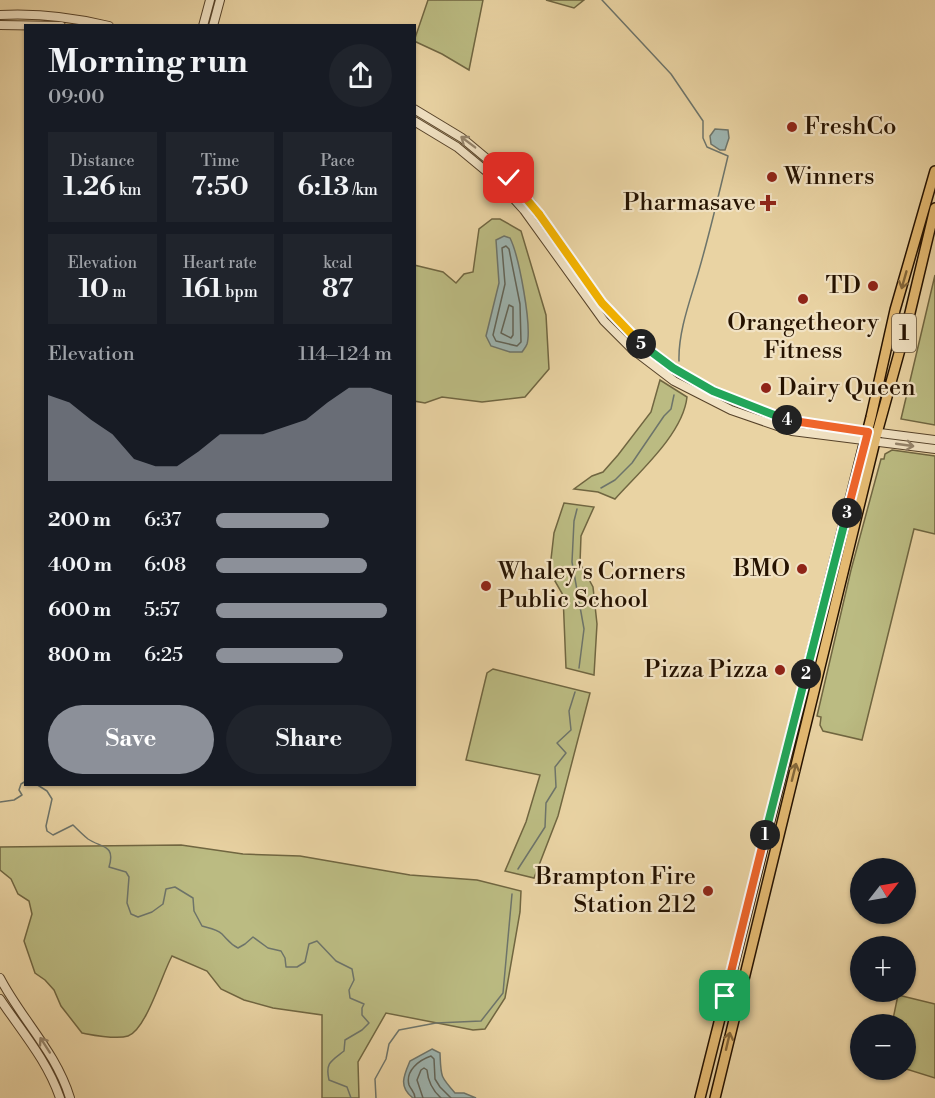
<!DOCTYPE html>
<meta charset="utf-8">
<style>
body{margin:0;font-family:"Libre Bodoni",serif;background:#20242c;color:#f1f3f6;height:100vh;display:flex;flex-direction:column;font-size:22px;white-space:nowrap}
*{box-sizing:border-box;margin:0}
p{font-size:20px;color:#9ea1a6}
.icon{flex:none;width:33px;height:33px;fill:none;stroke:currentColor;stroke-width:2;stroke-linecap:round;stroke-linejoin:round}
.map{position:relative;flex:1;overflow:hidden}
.side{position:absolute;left:24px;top:24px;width:392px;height:762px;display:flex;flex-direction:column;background:#171b24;border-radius:0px;box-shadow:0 2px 4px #0004}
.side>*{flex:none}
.needle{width:39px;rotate:59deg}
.controls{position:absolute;left:850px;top:858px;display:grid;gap:12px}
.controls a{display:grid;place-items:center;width:66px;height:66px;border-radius:50%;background:#171b24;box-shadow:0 2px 4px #0004;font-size:30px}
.pin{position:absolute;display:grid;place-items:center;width:51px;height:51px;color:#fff;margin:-26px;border-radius:12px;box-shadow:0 3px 9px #0006}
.km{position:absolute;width:30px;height:30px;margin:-15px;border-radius:50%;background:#222;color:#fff;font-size:16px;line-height:30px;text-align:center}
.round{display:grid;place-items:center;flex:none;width:63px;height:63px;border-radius:32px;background:#20242c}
.headline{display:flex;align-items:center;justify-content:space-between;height:102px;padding:0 24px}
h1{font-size:33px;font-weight:700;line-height:45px}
.stats{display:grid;grid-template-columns:repeat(3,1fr);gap:9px;height:102px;padding:6px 24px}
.stats div{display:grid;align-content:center;border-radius:0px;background:#20242c;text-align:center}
.stats b{font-size:26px;font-weight:700}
.stats small{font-size:16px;font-weight:400}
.stats p{font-size:16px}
.chart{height:168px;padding:12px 24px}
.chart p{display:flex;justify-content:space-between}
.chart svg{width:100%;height:108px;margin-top:6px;fill:#8c9099;opacity:.7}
.cta{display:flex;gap:12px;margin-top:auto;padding:12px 24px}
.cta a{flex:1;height:69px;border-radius:36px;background:#8c9099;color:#fff;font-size:24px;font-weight:700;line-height:69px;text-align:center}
.cta a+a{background:#20242c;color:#f1f3f6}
ul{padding:0 24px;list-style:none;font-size:20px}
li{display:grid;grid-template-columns:96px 72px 1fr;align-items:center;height:45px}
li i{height:15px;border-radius:8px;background:#8c9099}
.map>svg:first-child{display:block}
</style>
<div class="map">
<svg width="935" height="1098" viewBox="0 0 935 1098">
<rect width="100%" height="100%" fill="#e9d3a3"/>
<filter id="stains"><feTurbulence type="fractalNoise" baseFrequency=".00333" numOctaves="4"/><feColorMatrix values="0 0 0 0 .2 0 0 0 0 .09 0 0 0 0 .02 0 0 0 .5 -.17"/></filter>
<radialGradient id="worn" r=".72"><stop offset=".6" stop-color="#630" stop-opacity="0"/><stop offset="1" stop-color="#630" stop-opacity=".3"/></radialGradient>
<path fill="#bbbb82" stroke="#706641" stroke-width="1.5" d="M428 0H483L469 70 442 54 414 41Z
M546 0H584L574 8Z
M492 219H500L521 231 546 315 549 369 525 397 482 402 442 397 425 403 414 401V265L443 272 456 283 464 274 473 272 479 229Z
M935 275V425L901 419Z
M660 380 687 397C683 434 639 472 615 499L598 492 574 489 592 476 603 472 618 455 651 412Z
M892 450 935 456V534L914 529 862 740 823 731 820 725 821 717 817 716 851 570 881 459H884L885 454Z
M564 503 594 507 581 536 580 563 593 587 597 624 594 675 566 668 563 595 552 576 550 568 554 533Z
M493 669 590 693 558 816 534 878 505 871 526 822 540 775 466 760 487 673Z
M181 845 243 854 300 856 410 875 477 880 521 891 520 912 505 998 485 1029 473 1030 386 1013 358 1062 359 1098H322V1015L273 1008 244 1000 221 989 207 971 172 956C162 974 146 1030 128 1036 116 1040 93 1035 82 1033L61 1006 54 990 45 980 35 973 24 941 32 914 29 901 18 894 11 879 0 870V847Z
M898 995 935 1004V1078L906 1069V1024H892Z"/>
<path fill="#9db5b1" stroke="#6d746a" stroke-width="1.5" d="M715 129 728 130 729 138 725 150H720L711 144 710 136Z
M504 236 510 238C519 256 532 326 527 344 526 347 524 349 522 352H510L491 346 486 336 499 283 496 240Z
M432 1049 440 1053C441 1077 440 1076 455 1093H464L476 1098H413C398 1087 404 1075 410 1061Z"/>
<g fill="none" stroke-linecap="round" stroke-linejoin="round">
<path stroke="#616458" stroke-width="1.5" d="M506 246 509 249 520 304 521 342 517 346 496 341 493 335 505 284 502 248Z
M509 305 513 307V335L511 338 501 333Z
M415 1098C415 1092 411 1090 409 1085 405 1071 419 1060 431 1056L434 1059 435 1079 440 1087 451 1098
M423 1098 417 1080 421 1070 424 1068 427 1070C428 1082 432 1090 441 1098"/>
<path stroke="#6d746a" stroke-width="1.5" d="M602 0 671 74 703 121V138L707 147 728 156C719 194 710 232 699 270 691 298 678 331 679 361
M601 488 615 480 632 463 664 416 671 409 674 395
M577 509 574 521 572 562 584 629 579 668
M36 784 47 791 52 799 46 826 47 831 53 835 73 825C78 830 83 835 88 839 101 848 116 844 109 867L126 872 129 877 127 903 131 914 138 917 152 912 163 904 166 889 175 887 193 898 194 911 202 926C209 928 217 929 222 934 228 940 230 944 238 948L245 944 253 937 268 948 281 951 285 958 286 967H297L305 962 309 944 317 941 336 961 352 969 354 980 349 990 350 998 364 1004 362 1008V1015L369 1023 362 1030 345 1040 344 1051C331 1061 325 1063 329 1080L347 1087 351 1098
M0 802 14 800 22 795 19 790 21 784 26 781
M518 869 545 827 546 803 556 787 555 767 566 753 557 743 571 730 569 711 575 692
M376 1098 375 1079 386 1059 389 1044 399 1030 436 1023 481 1021 503 993 512 894"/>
<defs>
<path id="tertiary" d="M0 15C38 13 72 17 109 26
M0 25 61 26
M203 26 210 0
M213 26 220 0
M414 109 462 138 504 173 531 203 609 312 648 349 685 376 726 397 794 422 935 440
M414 121 457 147 498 181 524 210 604 321 632 349 674 381 731 410 792 431 935 449
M0 978C22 1020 56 1052 70 1098
M0 999C22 1032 47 1060 60 1098"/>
<path id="primary" d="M700 1098 871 417 895 310 935 171
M715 1098 877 433 909 317 935 208"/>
</defs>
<use href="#tertiary" stroke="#564229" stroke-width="10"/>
<use href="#primary" stroke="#251200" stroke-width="12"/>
<use href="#tertiary" stroke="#f1e2c3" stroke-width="8"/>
<use href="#primary" stroke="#e4ba72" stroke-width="9"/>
</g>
<defs><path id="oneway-shaft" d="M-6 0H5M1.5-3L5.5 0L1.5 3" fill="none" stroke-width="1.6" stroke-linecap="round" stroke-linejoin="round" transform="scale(1.5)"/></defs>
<g stroke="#95846b">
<use href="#oneway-shaft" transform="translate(468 142) rotate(-143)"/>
<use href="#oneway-shaft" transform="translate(905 445) rotate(8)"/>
<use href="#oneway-shaft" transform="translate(45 1045) rotate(-123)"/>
</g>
<g stroke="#846639">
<use href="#oneway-shaft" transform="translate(904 280) rotate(106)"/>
<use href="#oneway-shaft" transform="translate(794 772) rotate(-76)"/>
<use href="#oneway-shaft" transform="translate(728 1041) rotate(-77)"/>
</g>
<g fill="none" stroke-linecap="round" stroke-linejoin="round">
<defs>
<path id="split-1" d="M725 996 765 835"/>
<path id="split-2" d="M765 835 806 674"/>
<path id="split-3" d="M806 674 847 513"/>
<path id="split-4" d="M787 420 868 432 847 513"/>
<path id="split-5" d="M641 344 673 368 713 391 787 420"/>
<path id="split-6" d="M539 214 602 303 641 344"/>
<path id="split-7" d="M509 178 539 214"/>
</defs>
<use href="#split-1" stroke="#fff" stroke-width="12"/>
<use href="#split-2" stroke="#fff" stroke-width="12"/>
<use href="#split-3" stroke="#fff" stroke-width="12"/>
<use href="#split-4" stroke="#fff" stroke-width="12"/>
<use href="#split-5" stroke="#fff" stroke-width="12"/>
<use href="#split-6" stroke="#fff" stroke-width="12"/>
<use href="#split-7" stroke="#fff" stroke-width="12"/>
<use href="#split-1" stroke="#f0652b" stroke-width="8"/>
<use href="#split-2" stroke="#22a559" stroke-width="8"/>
<use href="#split-3" stroke="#22a559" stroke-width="8"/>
<use href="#split-4" stroke="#f0652b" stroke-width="8"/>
<use href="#split-5" stroke="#22a559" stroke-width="8"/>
<use href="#split-6" stroke="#f5b400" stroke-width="8"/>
<use href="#split-7" stroke="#f5b400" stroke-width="8"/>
</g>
<g fill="#8f2418" stroke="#f1e2c3" stroke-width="2">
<circle cx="792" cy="127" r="6"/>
<circle cx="772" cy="177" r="6"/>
<path d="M765 194h6v6h6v6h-6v6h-6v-6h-6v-6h6z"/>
<circle cx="873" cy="286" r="6"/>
<circle cx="803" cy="299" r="6"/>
<circle cx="766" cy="388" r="6"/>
<circle cx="802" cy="569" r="6"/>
<circle cx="486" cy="586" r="6"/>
<circle cx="780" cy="670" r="6"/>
<circle cx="708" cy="891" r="6"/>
</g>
<g text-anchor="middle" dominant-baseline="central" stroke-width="4.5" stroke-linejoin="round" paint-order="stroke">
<rect fill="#f1e2c3" stroke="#62503a" stroke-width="1.5" x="892" y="314" width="24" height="38" rx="4.5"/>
<g font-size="22" font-weight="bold" fill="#251200">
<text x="904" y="333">1</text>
</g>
<g font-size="24" fill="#251200" stroke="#f1e2c3" text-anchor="end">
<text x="804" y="127" text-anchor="start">FreshCo</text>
<text x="784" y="177" text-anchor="start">Winners</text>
<text x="756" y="203">Pharmasave</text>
<text x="861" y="286">TD</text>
<text x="803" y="323" text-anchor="middle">Orangetheory<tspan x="803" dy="28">Fitness</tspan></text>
<text x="778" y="388" text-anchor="start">Dairy Queen</text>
<text x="790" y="569">BMO</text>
<text x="498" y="572" text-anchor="start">Whaley's Corners<tspan x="498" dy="28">Public School</tspan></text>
<text x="768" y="670">Pizza Pizza</text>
<text x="696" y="877">Brampton Fire<tspan x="696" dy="28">Station 212</tspan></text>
</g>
</g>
<rect width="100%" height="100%" filter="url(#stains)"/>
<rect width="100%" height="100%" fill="url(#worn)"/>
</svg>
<div class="controls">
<a><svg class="needle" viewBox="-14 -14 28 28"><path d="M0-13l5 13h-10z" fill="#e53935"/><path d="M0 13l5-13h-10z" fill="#9ea1a6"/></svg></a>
<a>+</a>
<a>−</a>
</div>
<div class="pin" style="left:725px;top:996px;background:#1e9e55"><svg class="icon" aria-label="arrive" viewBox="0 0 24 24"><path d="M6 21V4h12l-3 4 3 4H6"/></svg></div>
<div class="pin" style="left:509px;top:178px;background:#d93025"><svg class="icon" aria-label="check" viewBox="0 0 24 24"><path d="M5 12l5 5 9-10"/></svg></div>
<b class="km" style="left:765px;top:835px">1</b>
<b class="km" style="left:806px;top:674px">2</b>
<b class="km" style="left:847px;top:513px">3</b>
<b class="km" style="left:787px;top:420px">4</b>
<b class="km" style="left:641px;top:344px">5</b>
<section class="side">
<div class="headline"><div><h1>Morning run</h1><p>09:00</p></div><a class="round"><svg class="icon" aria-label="share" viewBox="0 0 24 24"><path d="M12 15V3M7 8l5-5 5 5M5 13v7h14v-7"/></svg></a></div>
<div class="stats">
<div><p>Distance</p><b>1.26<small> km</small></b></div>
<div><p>Time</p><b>7:50</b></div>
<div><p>Pace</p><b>6:13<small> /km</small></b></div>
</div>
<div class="stats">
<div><p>Elevation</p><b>10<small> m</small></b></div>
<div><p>Heart rate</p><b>161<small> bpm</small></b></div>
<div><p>kcal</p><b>87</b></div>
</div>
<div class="chart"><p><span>Elevation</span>114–124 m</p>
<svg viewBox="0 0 160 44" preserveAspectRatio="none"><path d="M0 44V9L10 12L20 19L30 25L40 35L50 38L60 38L70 32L80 25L90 25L100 25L110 22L120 19L130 12L140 6L150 6L160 9V44z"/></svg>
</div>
<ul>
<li><b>200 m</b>6:37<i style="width:64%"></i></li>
<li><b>400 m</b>6:08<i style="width:86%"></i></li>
<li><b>600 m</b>5:57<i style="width:97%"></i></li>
<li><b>800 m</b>6:25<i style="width:72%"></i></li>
</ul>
<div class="cta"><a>Save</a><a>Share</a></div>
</section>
</div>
